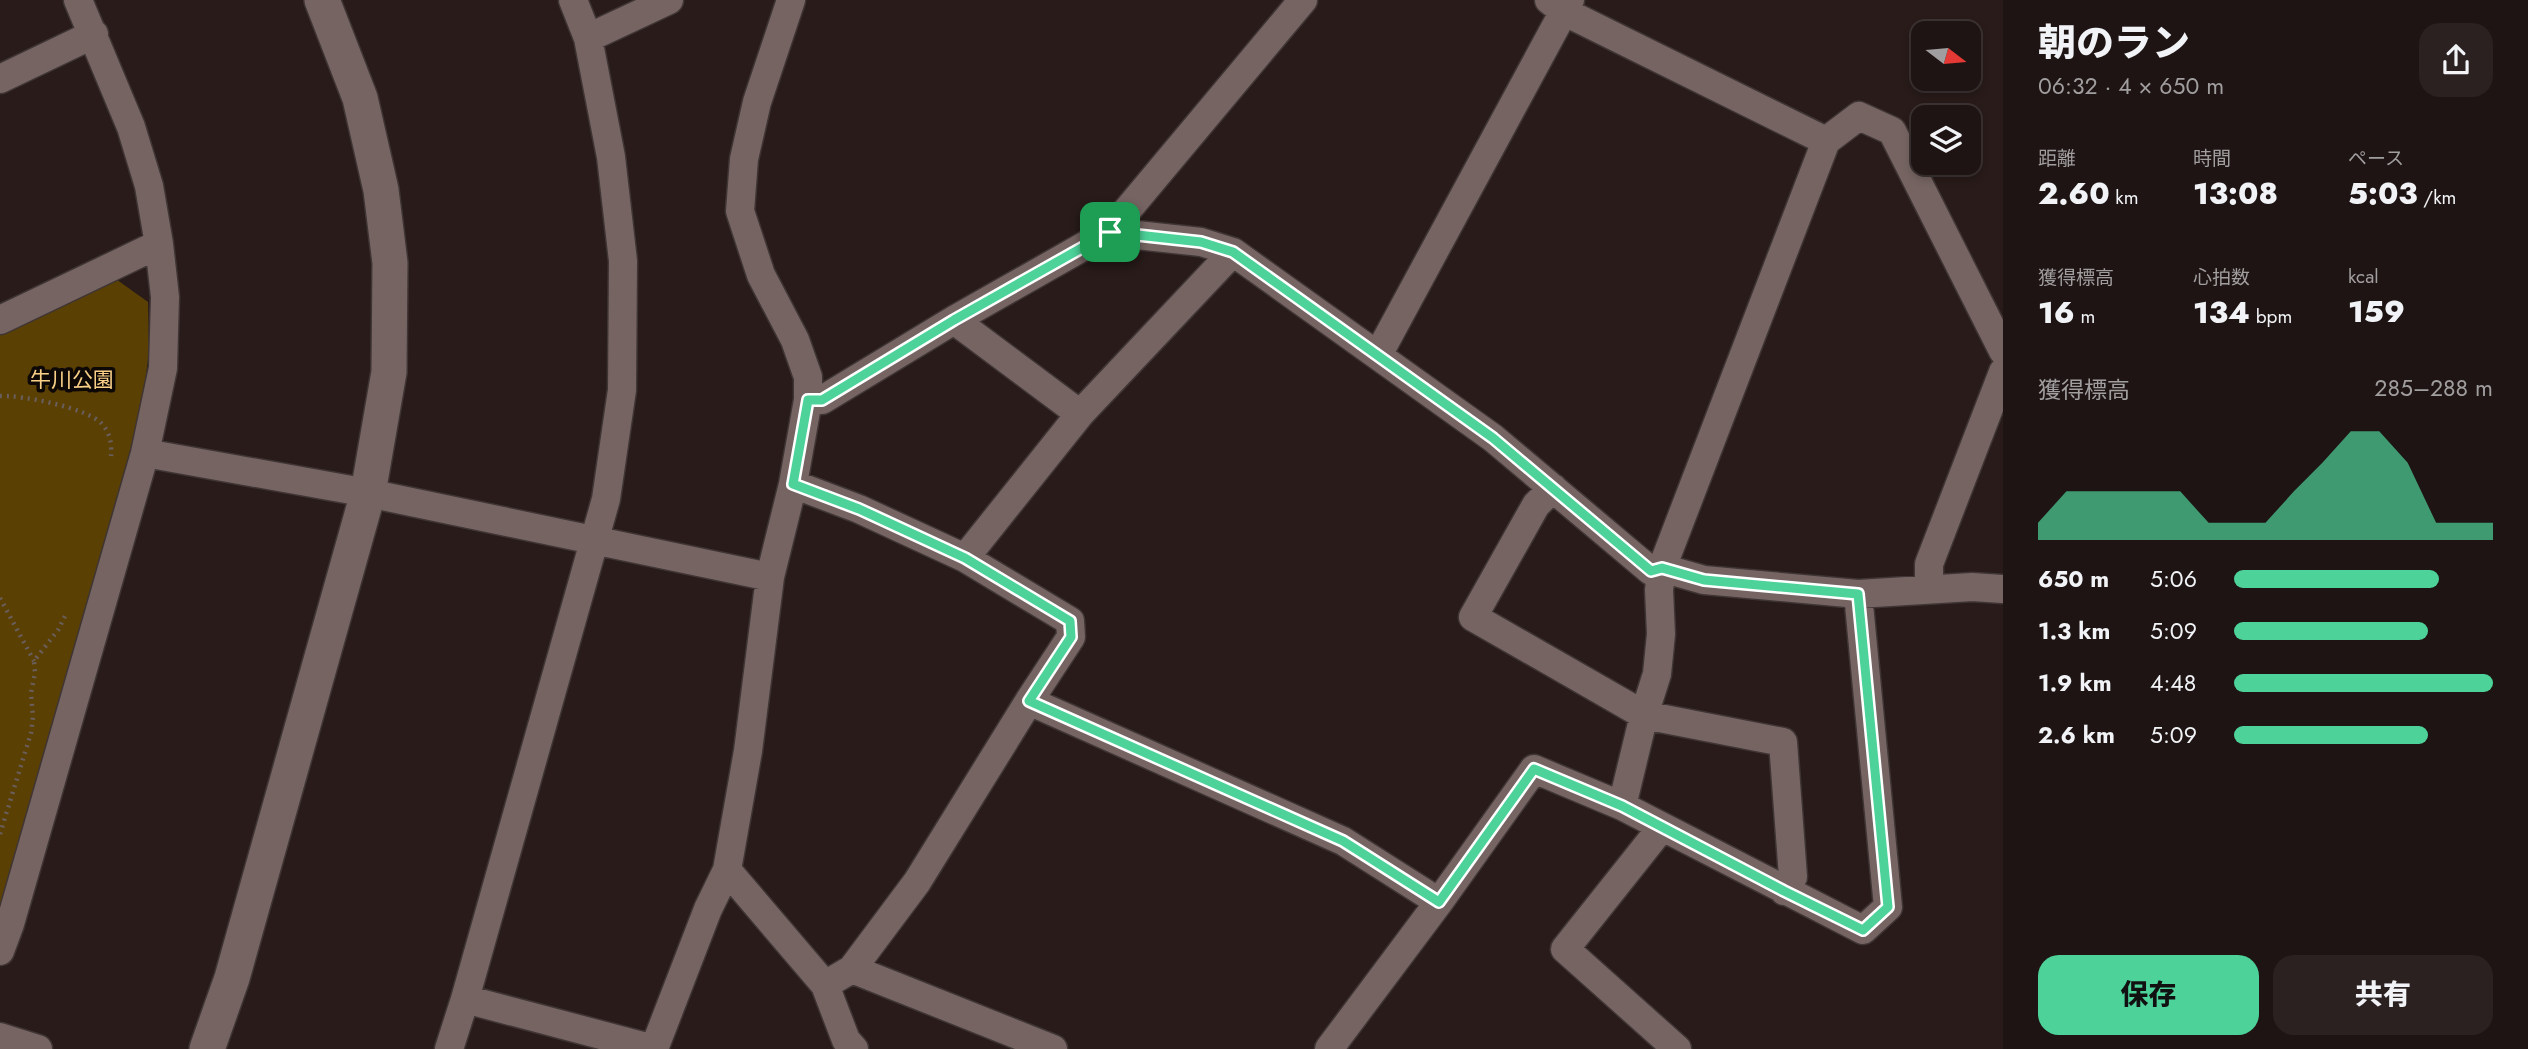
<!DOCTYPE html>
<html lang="ja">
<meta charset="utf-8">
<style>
body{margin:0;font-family:Jost,"Noto Sans JP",sans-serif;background:#2b2121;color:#f1f3f6;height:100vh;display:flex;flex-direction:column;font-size:26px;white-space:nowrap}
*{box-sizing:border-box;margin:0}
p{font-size:23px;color:#a19ea0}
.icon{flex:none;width:38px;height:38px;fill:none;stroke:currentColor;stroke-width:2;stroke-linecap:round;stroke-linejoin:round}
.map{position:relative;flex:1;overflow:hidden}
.drawer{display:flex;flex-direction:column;background:#1e1413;width:525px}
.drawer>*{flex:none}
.needle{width:46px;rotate:106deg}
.buttons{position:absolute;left:1911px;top:21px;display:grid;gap:14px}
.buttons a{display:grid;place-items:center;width:70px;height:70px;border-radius:14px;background:#1e1413;box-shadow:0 4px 10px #0003,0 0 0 2px #3c3333;font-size:35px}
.pin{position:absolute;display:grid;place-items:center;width:60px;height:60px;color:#fff;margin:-30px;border-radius:14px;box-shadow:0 4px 10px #0006}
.round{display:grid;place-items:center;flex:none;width:74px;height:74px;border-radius:21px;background:#2b2121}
.headline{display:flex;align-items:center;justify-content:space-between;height:119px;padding:0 35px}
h1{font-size:38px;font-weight:800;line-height:52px}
.figures{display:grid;grid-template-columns:repeat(3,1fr);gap:10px;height:119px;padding:7px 35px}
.figures div{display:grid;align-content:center}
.figures b{font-size:30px;font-weight:800}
.figures small{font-size:19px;font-weight:400}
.figures p{font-size:19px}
.chart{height:196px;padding:14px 35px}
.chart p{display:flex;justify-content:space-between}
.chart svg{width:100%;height:126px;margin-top:7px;fill:#4dd39a;opacity:.7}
.cta{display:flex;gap:14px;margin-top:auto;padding:14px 35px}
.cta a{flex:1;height:80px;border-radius:21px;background:#4dd39a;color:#111;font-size:28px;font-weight:800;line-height:80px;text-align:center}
.cta a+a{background:#2b2121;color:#f1f3f6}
ul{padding:0 35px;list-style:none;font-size:23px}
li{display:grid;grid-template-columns:112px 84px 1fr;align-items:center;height:52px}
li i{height:18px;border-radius:9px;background:#4dd39a}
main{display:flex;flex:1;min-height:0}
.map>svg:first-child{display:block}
</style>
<main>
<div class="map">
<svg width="2003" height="1049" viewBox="0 0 2003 1049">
<rect width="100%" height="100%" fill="#281b19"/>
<path fill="#5b4003" d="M113 277 148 302 149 351 143 398 131 455 0 919V332Z"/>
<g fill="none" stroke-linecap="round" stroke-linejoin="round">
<defs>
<path id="minor" d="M573 0 588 38 669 0
M1549 0 1563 11 1826 141 1859 116 1892 131 2003 351
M0 79 94 34
M1109 232 1303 0
M0 320 159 244
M954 320 1080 414
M1378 355 1570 0
M808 400H822L954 320 1109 232 1201 242 1233 252 1493 438 1651 571 1662 568 1704 580 1858 594 1972 587 2003 589
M145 453 368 493 770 577
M793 484 859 509 965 558 1070 621 1071 637 1029 701 1343 841 1439 902
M1553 488 1536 505 1473 617 1644 715 1783 742 1793 877 1784 891
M965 558 1080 414 1233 252
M1929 589V564L2003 372
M1622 806 1644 715 1657 674 1661 634 1659 590 1662 568 1826 141
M1662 827 1565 949 1677 1049
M727 870 825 985 852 969 1053 1049
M0 951 10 924 145 453 163 368 165 297 159 244 149 186 131 127 78 0
M852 969 917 882 1029 701
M825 985 846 1040 854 1049
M465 999 654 1049
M0 1037 38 1049
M449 1049 465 999 606 499 622 390 623 261 611 157 588 38
M654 1049 708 909 727 870 748 751 770 577 793 484 808 400V377L795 340 761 275 740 211 744 159 757 102 791 0
M1329 1049 1439 902 1534 769 1622 806 1863 930 1888 907 1858 594"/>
<path id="tertiary" d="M207 1049 232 978 368 493 389 372 390 263 381 190 360 98 322 0"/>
</defs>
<use href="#minor" stroke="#3f3534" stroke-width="31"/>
<use href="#tertiary" stroke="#3f3534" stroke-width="38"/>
<path stroke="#6a5e5c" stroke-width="4.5" stroke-dasharray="2 5" stroke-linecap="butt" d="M0 396C22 395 88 408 102 424 110 433 112 444 111 456
M0 598 34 661
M0 834 31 733 33 717 31 693 35 673 34 661 58 630 65 616"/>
<use href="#minor" stroke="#756462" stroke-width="28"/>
<use href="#tertiary" stroke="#756462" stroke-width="35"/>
</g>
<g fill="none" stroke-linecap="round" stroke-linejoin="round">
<defs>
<path id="route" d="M1110 232 1201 242 1233 252 1493 438 1651 571 1662 568 1704 580 1858 594 1888 907 1863 930 1784 891 1622 806 1534 769 1439 902 1343 841 1029 701 1071 637 1070 621 965 558 859 509 793 484 808 400H822L954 320Z"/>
</defs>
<use href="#route" stroke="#fff" stroke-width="14"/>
<use href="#route" stroke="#4dd39a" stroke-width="9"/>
</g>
<g text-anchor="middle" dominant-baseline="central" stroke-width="7" stroke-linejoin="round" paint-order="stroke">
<g font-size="21" fill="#fad087" stroke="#0d0706">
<text x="72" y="380">牛川公園</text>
</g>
</g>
</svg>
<div class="buttons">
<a><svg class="needle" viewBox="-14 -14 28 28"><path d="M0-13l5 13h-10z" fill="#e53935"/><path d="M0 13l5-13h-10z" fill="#a19ea0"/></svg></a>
<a><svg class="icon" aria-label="layers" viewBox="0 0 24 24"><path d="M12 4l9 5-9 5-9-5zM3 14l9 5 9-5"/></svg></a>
</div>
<div class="pin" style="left:1110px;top:232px;background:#1e9e55"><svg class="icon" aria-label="arrive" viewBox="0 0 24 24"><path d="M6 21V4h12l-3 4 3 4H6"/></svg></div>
</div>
<section class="drawer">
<div class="headline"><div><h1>朝のラン</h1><p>06:32 · 4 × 650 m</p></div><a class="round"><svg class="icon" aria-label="share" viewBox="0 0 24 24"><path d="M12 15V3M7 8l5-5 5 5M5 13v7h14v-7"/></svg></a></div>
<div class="figures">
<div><p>距離</p><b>2.60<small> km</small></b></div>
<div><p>時間</p><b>13:08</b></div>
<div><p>ペース</p><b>5:03<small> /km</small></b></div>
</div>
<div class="figures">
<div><p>獲得標高</p><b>16<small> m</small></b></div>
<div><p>心拍数</p><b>134<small> bpm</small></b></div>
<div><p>kcal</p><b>159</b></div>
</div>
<div class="chart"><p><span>獲得標高</span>285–288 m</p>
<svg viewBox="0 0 160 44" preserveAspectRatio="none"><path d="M0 44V38L10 27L20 27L30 27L40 27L50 27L60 38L70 38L80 38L90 27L100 17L110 6L120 6L130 17L140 38L150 38L160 38V44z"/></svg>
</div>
<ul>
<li><b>650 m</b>5:06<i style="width:79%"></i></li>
<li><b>1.3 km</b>5:09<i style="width:75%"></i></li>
<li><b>1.9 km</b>4:48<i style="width:100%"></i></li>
<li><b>2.6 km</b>5:09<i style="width:75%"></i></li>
</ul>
<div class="cta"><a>保存</a><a>共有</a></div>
</section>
</main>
